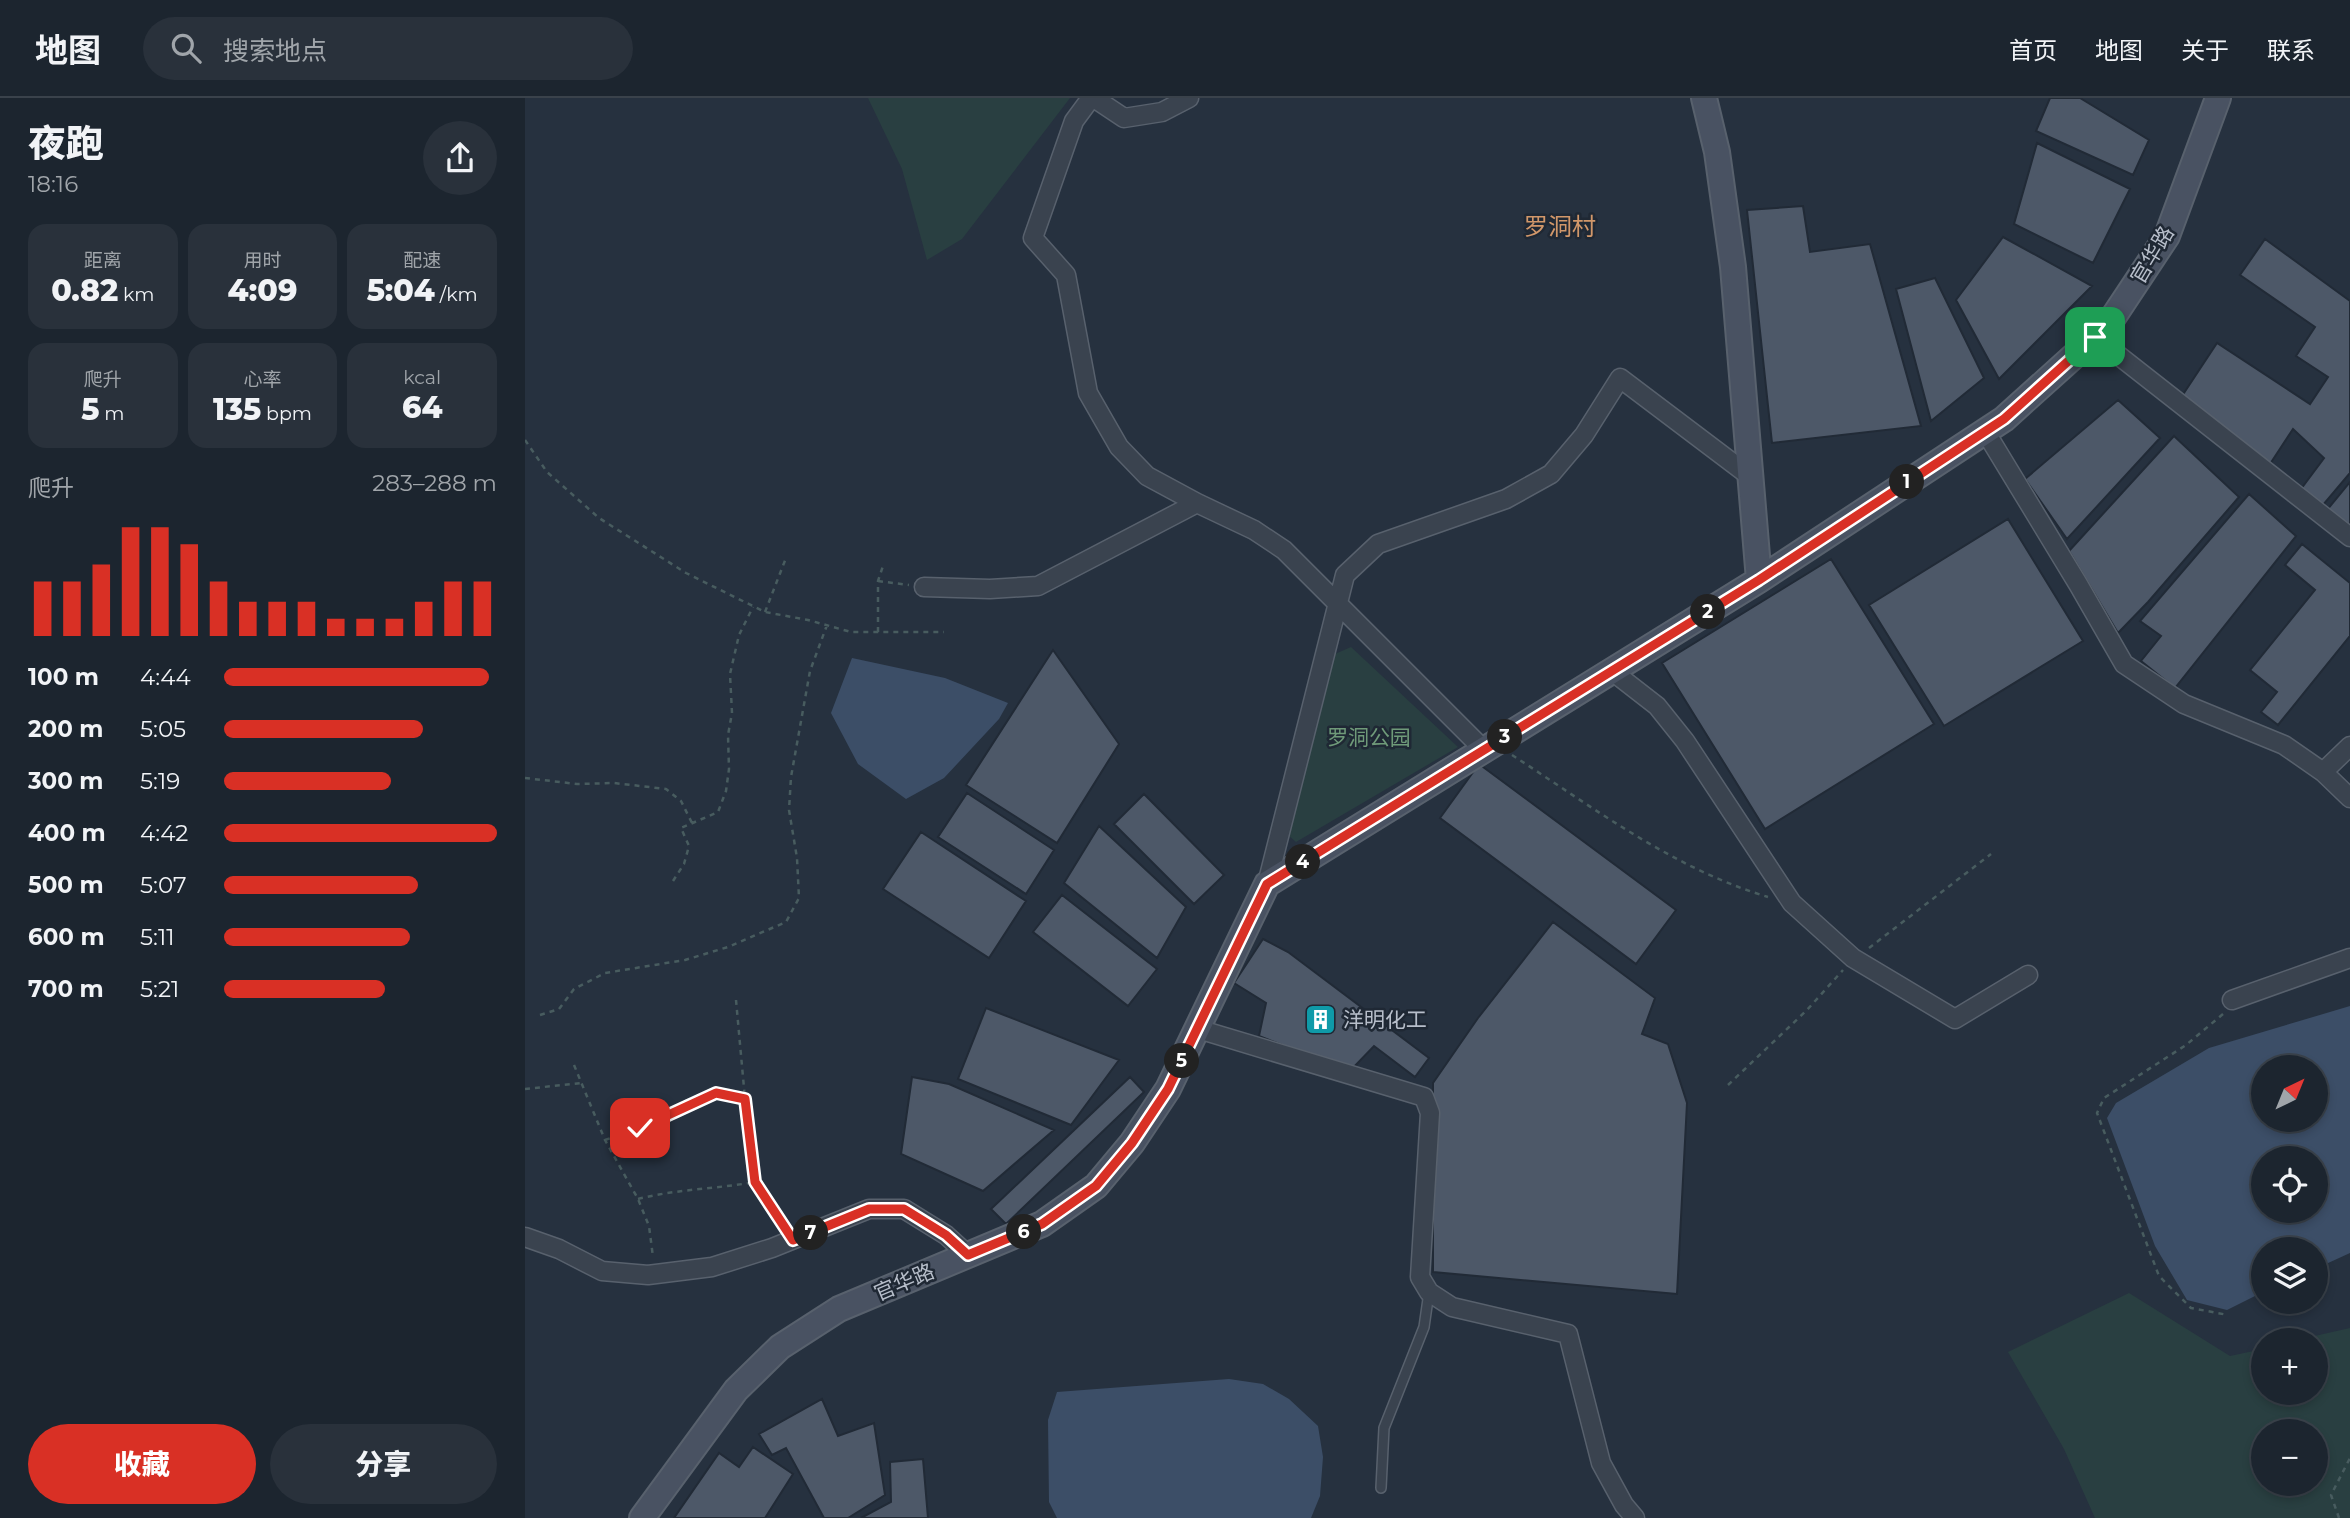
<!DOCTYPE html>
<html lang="zh">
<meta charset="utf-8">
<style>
body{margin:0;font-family:Montserrat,"Noto Sans SC",sans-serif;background:#29313b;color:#f1f3f6;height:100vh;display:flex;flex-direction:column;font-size:26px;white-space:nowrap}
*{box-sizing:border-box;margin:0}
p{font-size:23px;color:#a0a5aa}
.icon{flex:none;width:38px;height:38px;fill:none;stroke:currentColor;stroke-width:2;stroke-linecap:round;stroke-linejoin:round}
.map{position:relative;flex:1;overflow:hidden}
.sheet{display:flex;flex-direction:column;background:#1c252f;width:525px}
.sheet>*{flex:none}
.needle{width:46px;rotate:43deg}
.controls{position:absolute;left:1726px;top:957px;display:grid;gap:14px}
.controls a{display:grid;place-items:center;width:77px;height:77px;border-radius:50%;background:#1c252f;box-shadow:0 4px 10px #0003,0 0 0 2px #3a424b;font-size:35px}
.pin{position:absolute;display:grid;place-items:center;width:60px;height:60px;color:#fff;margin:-30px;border-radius:14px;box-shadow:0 4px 10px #0006}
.km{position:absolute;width:35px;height:35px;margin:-18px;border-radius:50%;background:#222;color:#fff;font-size:19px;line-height:35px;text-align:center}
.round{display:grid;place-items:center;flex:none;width:74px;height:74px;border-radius:37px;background:#29313b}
.head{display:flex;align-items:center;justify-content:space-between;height:119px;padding:0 28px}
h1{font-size:38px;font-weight:800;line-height:52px}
.metrics{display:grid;grid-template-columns:repeat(3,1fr);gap:10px;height:119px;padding:7px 28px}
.metrics div{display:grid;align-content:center;border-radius:18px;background:#29313b;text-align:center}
.metrics b{font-size:30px;font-weight:800}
.metrics small{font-size:19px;font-weight:400}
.metrics p{font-size:19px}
.chart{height:196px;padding:14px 28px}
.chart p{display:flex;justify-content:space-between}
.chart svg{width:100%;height:126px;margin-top:7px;stroke:#d93025;stroke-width:6}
.cta{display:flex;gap:14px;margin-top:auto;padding:14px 28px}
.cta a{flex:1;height:80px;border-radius:42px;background:#d93025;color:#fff;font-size:28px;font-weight:800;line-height:80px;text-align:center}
.cta a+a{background:#29313b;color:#f1f3f6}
ul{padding:0 28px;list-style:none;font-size:23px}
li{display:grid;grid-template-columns:112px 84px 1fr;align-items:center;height:52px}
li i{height:18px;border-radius:9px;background:#d93025}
header{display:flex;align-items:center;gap:42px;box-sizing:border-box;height:98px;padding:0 35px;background:#1c252f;border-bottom:2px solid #3a424b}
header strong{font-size:33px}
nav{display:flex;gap:38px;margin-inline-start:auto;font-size:24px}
.search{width:490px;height:63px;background:#29313b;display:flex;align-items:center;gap:18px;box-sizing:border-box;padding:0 24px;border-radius:38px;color:#a0a5aa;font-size:26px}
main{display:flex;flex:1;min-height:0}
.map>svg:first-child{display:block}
</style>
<header>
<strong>地图</strong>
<div class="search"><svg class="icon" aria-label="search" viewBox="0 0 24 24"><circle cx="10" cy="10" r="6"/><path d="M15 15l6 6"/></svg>搜索地点</div>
<nav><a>首页</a><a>地图</a><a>关于</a><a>联系</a></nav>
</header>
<main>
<section class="sheet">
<div class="head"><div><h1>夜跑</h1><p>18:16</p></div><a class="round"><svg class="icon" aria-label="share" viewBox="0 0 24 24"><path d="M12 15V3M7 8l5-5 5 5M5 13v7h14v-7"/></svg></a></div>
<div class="metrics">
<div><p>距离</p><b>0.82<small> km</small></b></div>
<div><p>用时</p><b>4:09</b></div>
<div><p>配速</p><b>5:04<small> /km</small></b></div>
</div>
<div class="metrics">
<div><p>爬升</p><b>5<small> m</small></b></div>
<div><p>心率</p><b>135<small> bpm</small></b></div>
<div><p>kcal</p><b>64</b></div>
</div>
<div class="chart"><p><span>爬升</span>283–288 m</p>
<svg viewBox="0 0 160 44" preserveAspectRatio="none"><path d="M5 44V25M15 44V25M25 44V19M35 44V6M45 44V6M55 44V12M65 44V25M75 44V32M85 44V32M95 44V32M105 44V38M115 44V38M125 44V38M135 44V32M145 44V25M155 44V25"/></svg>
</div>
<ul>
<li><b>100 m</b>4:44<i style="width:97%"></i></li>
<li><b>200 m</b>5:05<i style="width:73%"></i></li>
<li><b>300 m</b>5:19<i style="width:61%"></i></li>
<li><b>400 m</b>4:42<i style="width:100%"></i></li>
<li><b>500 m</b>5:07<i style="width:71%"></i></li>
<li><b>600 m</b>5:11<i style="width:68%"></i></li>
<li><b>700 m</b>5:21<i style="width:59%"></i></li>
</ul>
<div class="cta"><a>收藏</a><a>分享</a></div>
</section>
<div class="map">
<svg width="1825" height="1420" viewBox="0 0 1825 1420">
<rect width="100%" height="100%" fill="#26313f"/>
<path fill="#293f41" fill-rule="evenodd" d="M343 0H545L437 141 402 162 377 71Z
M826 549 933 649 771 744 763 737 810 556Z
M1604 1195 1705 1258 1738 1251V1295H1790V1242H1772L1825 1230V1420H1570L1539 1351 1483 1254ZM1738 1334H1790V1386H1738Z"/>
<path fill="#3c4e67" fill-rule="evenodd" d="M327 560 420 580 483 605 474 621 419 680 381 701 333 666 306 615Z
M1825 908V1155L1790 1171V1152H1738V1194L1702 1212 1662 1202 1630 1148 1582 1020 1591 1005 1684 950ZM1738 970H1790V1022H1738ZM1738 1060H1790V1113H1738Z
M704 1281 738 1286 764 1301 793 1328 798 1359 795 1398 786 1420H532L524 1404 523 1322 532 1294Z"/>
<path fill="#4d5868" stroke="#212a36" stroke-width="2" d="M1525 0H1555L1624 42 1608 77 1511 33Z
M1512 45 1605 91 1568 165 1489 126Z
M1278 108 1285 154 1345 146 1396 328 1247 345 1222 112Z
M1478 139 1567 188 1474 281 1431 202Z
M1740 141 1825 203V375L1798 407 1776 391 1799 360 1768 331 1745 366 1657 298 1692 245 1785 306 1803 279 1771 258 1790 229 1715 177Z
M1410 180 1459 280 1406 323 1371 191Z
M1593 302 1635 340 1542 441 1500 381Z
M1649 338 1714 399 1623 504 1593 535 1544 453Z
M1825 384V429L1802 412Z
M1724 396 1771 438 1650 590 1616 563 1636 538 1615 523Z
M1483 421 1558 543 1419 628 1344 507Z
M1777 446 1825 485V538L1753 627 1736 614 1752 594 1725 572 1790 492 1760 467Z
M1306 461 1409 626 1240 731 1137 565Z
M528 552 594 646 532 745 441 687Z
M954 666 1151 812 1111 866 915 720Z
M442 695 529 752 501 796 413 739Z
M619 696 699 777 669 806 589 726Z
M574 728 661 809 632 860 539 785Z
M396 734 501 803 464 860 358 791Z
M537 797 632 871 603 908 508 834Z
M1028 824 1130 900 1117 936 1143 946 1162 1005 1152 1196 908 1174V985L953 920Z
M738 841 763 854 904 960 890 979 849 948 825 973 734 938 741 905 709 885Z
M461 910 594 962 546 1027 433 981Z
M387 979 424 986 529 1032 458 1093 376 1056Z
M605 979 619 994 481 1126 466 1111Z
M297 1301 313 1338 349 1325 360 1397 323 1420H299L261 1350 247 1357 234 1336Z
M228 1349 268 1376 240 1420H149L194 1355 214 1369Z
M398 1361 403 1420H336L366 1404 365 1364Z"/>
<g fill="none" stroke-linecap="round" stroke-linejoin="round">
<defs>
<path id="lane" d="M856 1390 859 1330 899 1229 904 1194"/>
<path id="street" d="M569 0 599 20 637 14 664 0
M1570 239 1825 439
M1460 333 1553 486 1599 566 1659 606 1759 647 1798 674 1825 700
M672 405 729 432 759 452 959 652
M399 489 465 491 513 488 672 405 622 378 594 349 563 295 541 177 508 140 549 23 566 0
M1087 573 1132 608 1160 643 1267 805 1328 860 1430 921 1503 877
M1798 674 1825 648
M742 786 820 477 853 446 981 401 1026 376 1059 337 1095 280 1226 379
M1707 902 1825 860
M673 931 899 999 905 1015 895 1179 904 1194 927 1209 1043 1236 1076 1365 1099 1407 1110 1420
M0 1139 34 1151 77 1173 123 1177 187 1169 247 1150 344 1111H379L421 1137 443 1157"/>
<path id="secondary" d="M1179 0 1192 54 1208 169 1234 482
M117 1420 211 1292 255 1249 314 1211 517 1126 571 1088 607 1045 643 991 742 786 1234 482 1479 321 1570 239 1583 227 1642 138 1693 0"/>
</defs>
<use href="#lane" stroke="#58616d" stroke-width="12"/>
<use href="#street" stroke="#58616d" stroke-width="21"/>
<use href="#secondary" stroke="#58616d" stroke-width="28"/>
<path stroke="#485c5f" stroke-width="2.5" stroke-dasharray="5 5" stroke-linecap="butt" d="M0 342 22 374 74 420 161 475 240 514 283 522 326 534H419
M353 483 384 487
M240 514 261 460
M353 534V483L359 465
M987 657C1069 710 1149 771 1243 799
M0 680 52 686 89 685 141 691 156 703 167 725
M148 783 159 766 164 748 156 730 193 714 201 693 204 671 203 637 207 615 205 576 214 537 228 509
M1344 850 1466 756
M211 902 220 1001 230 1084 258 1127
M1698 916 1661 947 1579 1000 1572 1015 1634 1178 1666 1210 1703 1217
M15 917 34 911 49 891 80 875 160 862 203 849 261 824 274 800 272 760 264 712 266 679 285 573 302 527
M49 967 80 1042 113 1101 124 1128 128 1159
M1203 987 1282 912 1318 872
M0 991 56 985
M80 1042 115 1030 191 995 220 1001
M113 1101C152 1091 191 1091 230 1084
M1814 1420 1806 1397 1825 1360"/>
<use href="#lane" stroke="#3a434f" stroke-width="9"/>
<use href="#street" stroke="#3a434f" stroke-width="18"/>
<use href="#secondary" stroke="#495262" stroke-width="24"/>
</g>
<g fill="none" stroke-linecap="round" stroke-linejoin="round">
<defs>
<path id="route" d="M115 1030 191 995 220 1001 230 1084 268 1142 344 1111H379L421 1137 443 1157 517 1126 571 1088 607 1045 643 991 742 786 1234 482 1479 321 1570 239"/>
</defs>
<use href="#route" stroke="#fff" stroke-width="14"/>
<use href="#route" stroke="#d93025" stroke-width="9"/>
</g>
<defs>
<symbol id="building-square" viewBox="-11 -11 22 22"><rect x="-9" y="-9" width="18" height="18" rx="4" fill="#0f9aa8" stroke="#1f2834"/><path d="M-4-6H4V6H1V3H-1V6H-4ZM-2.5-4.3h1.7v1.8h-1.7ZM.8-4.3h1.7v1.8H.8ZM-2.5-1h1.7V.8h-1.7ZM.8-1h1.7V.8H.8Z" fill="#fff"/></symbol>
</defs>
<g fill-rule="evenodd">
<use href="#building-square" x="778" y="904" width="35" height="35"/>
</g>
<g text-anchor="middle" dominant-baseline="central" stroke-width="5" stroke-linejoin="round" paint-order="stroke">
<g font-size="21" fill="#b7beca" stroke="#1f2834">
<text transform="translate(1627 157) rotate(-59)">官华路</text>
<text transform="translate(379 1184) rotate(-23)">官华路</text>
</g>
<g font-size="21" fill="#6f9a79" stroke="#1f2834">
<text x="844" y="639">罗洞公园</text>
</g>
<g font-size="21" fill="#b7beca" stroke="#1f2834" text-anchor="start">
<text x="818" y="921">洋明化工</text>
</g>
<g font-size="24" fill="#d1976a" stroke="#1f2834">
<text x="1035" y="128">罗洞村</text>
</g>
</g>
</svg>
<div class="controls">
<a><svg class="needle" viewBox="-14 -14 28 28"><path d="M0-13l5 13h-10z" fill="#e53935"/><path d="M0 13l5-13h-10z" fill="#a0a5aa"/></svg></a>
<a><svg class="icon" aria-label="locate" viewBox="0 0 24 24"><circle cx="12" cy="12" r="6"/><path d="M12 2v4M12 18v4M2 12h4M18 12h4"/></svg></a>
<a><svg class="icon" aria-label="layers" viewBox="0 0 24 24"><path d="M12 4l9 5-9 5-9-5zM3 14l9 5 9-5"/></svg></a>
<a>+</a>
<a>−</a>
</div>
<div class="pin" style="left:1570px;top:239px;background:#1e9e55"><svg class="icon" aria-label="arrive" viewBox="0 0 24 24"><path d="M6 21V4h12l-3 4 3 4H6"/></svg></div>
<div class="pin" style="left:115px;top:1030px;background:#d93025"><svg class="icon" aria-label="check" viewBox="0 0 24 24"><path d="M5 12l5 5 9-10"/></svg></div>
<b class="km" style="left:1382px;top:384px">1</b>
<b class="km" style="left:1183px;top:514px">2</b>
<b class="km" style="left:980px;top:639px">3</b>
<b class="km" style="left:778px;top:764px">4</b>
<b class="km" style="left:657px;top:963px">5</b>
<b class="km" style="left:499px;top:1134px">6</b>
<b class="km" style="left:286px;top:1135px">7</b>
</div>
</main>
